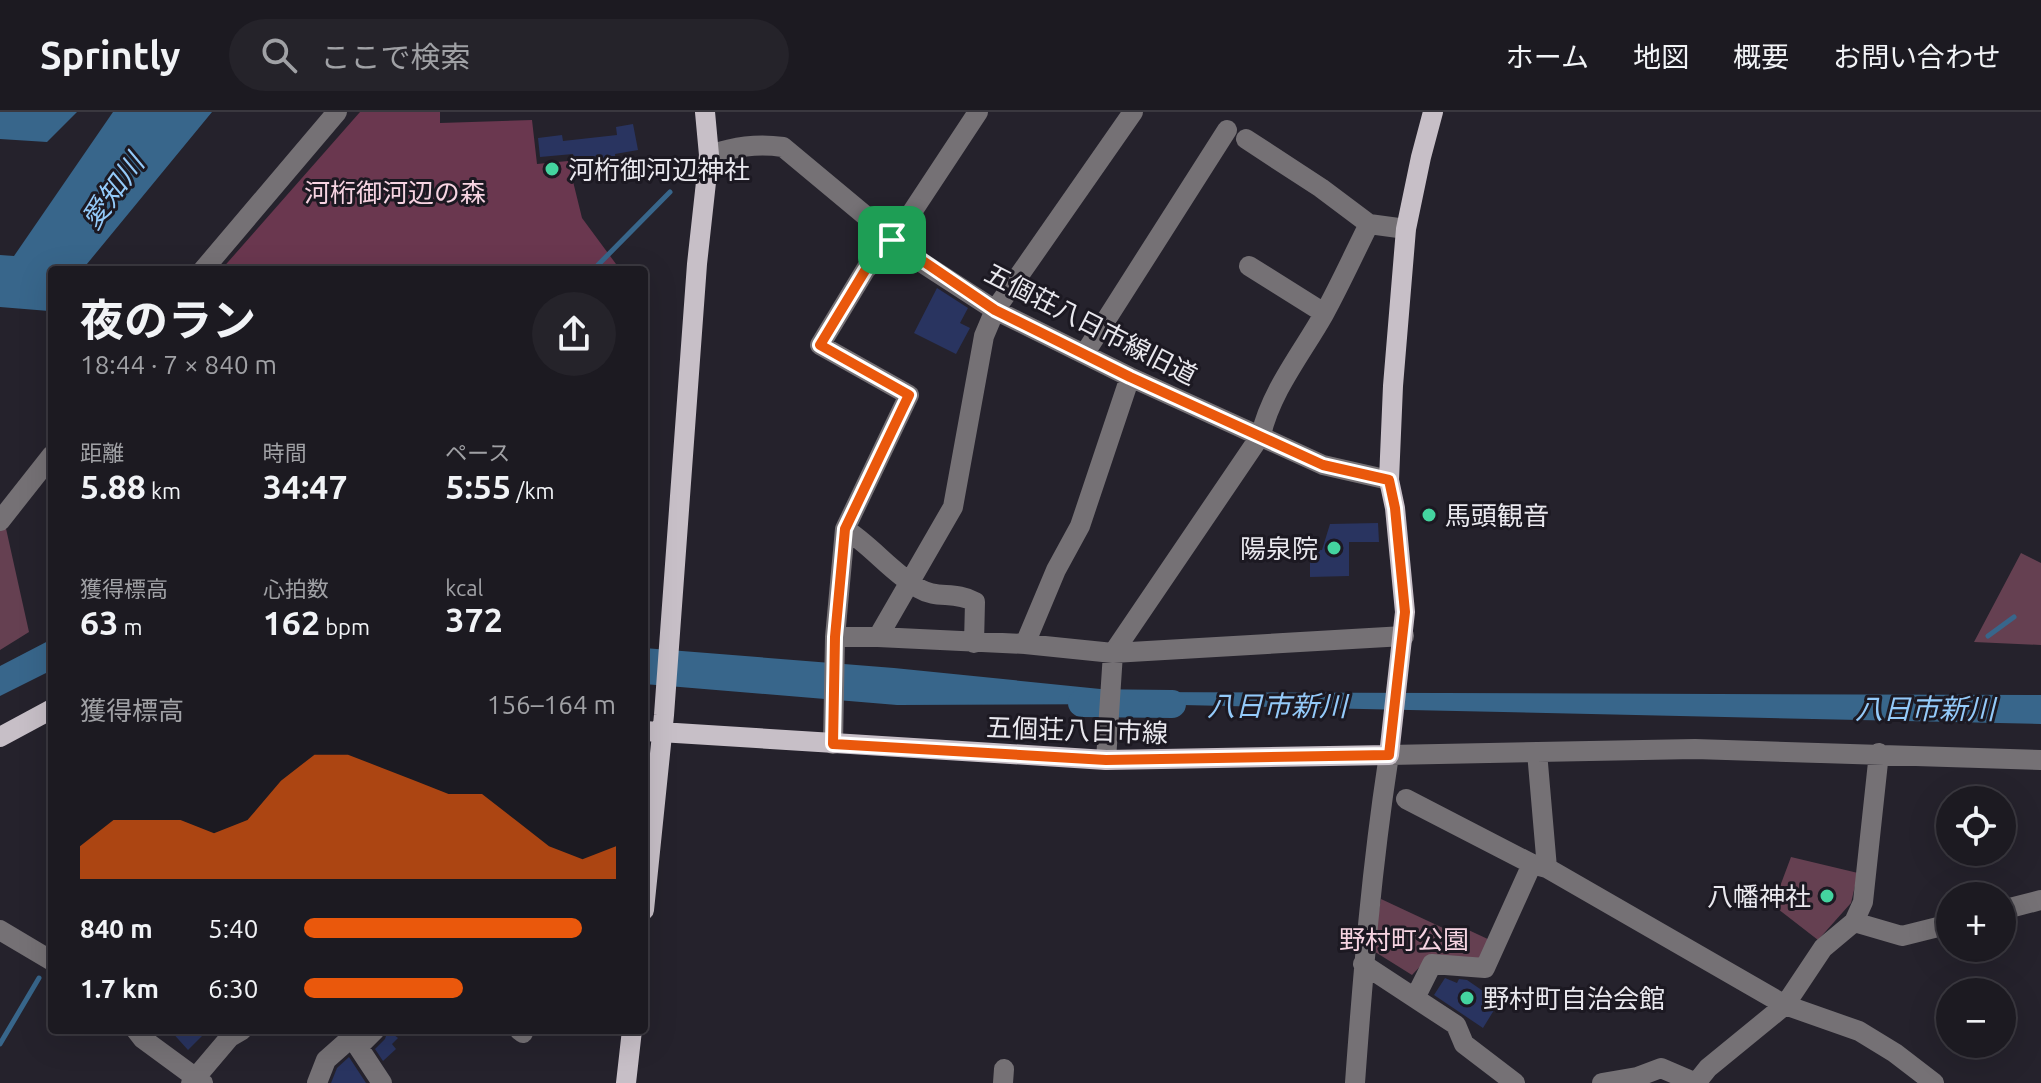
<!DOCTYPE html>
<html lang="ja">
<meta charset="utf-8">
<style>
body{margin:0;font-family:Ubuntu,"Noto Sans JP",sans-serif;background:#25232a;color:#f1f3f6;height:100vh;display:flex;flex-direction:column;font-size:30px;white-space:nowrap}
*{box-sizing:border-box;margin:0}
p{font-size:26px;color:#a0a1a5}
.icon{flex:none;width:44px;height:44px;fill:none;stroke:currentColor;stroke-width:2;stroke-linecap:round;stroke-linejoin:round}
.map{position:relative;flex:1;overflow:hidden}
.details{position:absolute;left:48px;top:154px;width:600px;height:768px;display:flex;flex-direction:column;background:#1c1a21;border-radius:8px;box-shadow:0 8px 32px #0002,0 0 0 2px #3a383f}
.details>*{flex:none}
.controls{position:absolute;left:1936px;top:674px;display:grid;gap:16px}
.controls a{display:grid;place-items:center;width:80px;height:80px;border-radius:50%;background:#1c1a21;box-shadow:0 8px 32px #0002,0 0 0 2px #3a383f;font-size:40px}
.pin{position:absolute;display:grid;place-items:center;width:68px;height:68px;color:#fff;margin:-34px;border-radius:16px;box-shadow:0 4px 12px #0006}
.round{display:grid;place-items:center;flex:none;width:84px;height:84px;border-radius:42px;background:#25232a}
.head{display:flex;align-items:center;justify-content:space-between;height:136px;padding:0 32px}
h1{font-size:44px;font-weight:700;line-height:60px}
.figures{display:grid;grid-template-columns:repeat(3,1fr);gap:12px;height:136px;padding:8px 32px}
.figures div{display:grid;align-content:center}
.figures b{font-size:34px;font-weight:700}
.figures small{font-size:22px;font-weight:400}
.figures p{font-size:22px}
.chart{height:224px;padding:16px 32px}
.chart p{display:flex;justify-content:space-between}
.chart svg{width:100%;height:144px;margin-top:8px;fill:#ea580c;opacity:.7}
ul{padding:0 32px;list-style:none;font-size:26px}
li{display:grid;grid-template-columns:128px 96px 1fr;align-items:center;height:60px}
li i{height:20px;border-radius:10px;background:#ea580c}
header{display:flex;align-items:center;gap:48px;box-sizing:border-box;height:112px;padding:0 40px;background:#1c1a21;border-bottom:2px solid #3a383f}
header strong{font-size:38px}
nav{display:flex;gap:44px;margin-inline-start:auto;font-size:28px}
.search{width:560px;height:72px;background:#25232a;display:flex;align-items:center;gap:20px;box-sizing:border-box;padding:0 28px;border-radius:44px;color:#a0a1a5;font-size:30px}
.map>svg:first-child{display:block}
</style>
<header>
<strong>Sprintly</strong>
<div class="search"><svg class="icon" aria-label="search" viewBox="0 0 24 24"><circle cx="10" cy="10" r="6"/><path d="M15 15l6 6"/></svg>ここで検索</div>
<nav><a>ホーム</a><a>地図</a><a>概要</a><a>お問い合わせ</a></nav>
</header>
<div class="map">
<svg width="2041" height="971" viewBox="0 0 2041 971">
<rect width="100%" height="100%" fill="#25222c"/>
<path fill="#654051" d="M0 408 5 412 29 520 0 538Z
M2021 441 2041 451V533L1974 530Z
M1791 745 1858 761 1851 791 1818 828 1773 793Z
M1381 787 1458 823 1462 815 1492 829 1482 848 1429 845 1412 863 1372 838Z"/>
<path fill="#6a374f" d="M360 0H440V11L532 8 537 52 568 49 582 106 616 152 611 158H354L333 155 330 158H221Z"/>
<path fill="#38668b" d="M0 0H77L47 30 0 27Z
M113 0H212L82 158H52V195L49 199 0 195V143L14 144Z
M52 527V558L0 584V554Z
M644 536 894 556 1130 580 2041 583V612L1137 592 897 593 644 572Z"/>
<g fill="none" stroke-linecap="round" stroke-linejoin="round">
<path stroke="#38668b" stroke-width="5" d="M593 158 670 80
M1988 524 2014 505
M0 932 39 866"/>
<path stroke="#38668b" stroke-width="28" d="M1082 591 1172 592"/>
</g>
<path fill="#293460" d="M633 12 638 38 615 42 616 50 575 55 573 42 540 45 538 26 562 23 563 29 617 23 616 15Z
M937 176 968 196 960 211 970 216 956 242 914 221Z
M1378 411 1379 430H1349V464L1310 465V439L1322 438 1330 412Z
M1445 866 1457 871 1459 867 1467 868 1499 890 1483 916 1434 883Z
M170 918H208L188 938Z
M388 918 398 926 392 932 396 937 383 949 375 937 385 927Z
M349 945 366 971H331L337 956Z"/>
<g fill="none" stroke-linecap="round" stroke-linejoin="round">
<path stroke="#757175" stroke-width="20" d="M709 43C735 35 756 31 783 35L921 150 995 198 1130 265 1323 353 1389 368
M1369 112 1406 117
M1249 154 1324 201
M203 158 337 0
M1085 241 1227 18
M0 409 52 343
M845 417C872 434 892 461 920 477 936 487 956 479 975 490L974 531
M835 525H878L1025 532 1113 541 1404 524
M878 525 953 395 984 224 995 198 1133 0
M1025 532 1056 458 1080 414 1130 265
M833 632 835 525 845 417 909 283 820 233 866 157 887 138 978 0
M1537 640 1547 756
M1106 648 1113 541 1261 323C1271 279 1302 241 1324 202 1340 173 1354 142 1369 112L1321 76 1246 27
M1406 687 1532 752 1547 756 1785 893 1859 919 1895 941 1934 971
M2002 798 2041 788
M1854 810 1863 790 1879 641
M0 818 52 849
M1363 852 1456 913 1464 932 1515 971
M1416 884 1432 852 1485 856 1532 752
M136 918 143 927 203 971
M347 918 382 971
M519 918 523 921
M358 935 375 918
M191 971 230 925 242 918
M317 971 326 948 352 925
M1003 971 1004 957
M1355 971C1363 861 1372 752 1389 643L1695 637 2041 648
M1602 971 1637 965 1661 956 1696 971
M1696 971 1708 956 1785 893 1823 836 1854 810 1902 824 1950 812"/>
<path stroke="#c7bfc7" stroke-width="20" d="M644 619 1106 648 1389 643 1405 500 1395 396 1389 368 1393 274 1406 117 1421 45 1433 0
M0 625 52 597
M644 798 664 603 697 152 709 43 705 0
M626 971 632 918"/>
</g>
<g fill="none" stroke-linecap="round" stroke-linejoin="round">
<defs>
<path id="route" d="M892 128 995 198 1130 265 1323 353 1389 368 1395 396 1405 500 1389 643 1106 648 833 632 835 525 845 417 909 283 820 233 866 157 887 138Z"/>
</defs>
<use href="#route" stroke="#fff" stroke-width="16"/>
<use href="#route" stroke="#ea580c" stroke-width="10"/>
</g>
<g fill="#44d49f" stroke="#1c1922" stroke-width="3">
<circle cx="552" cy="57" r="8"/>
<circle cx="1429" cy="403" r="8"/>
<circle cx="1334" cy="436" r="8"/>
<circle cx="1827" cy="784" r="8"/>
<circle cx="1467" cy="886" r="8"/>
</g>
<g text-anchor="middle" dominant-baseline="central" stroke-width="6" stroke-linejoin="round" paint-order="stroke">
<g font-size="26" fill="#e9e8ee" stroke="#1c1922" text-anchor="start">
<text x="568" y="57">河桁御河辺神社</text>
<text x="1445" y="403">馬頭観音</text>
<text x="1318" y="436" text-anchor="end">陽泉院</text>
<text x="1811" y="784" text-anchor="end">八幡神社</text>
<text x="1483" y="886">野村町自治会館</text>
</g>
<g font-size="26" fill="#f7d4e2" stroke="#1c1922">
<text x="395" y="80">河桁御河辺の森</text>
<text x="1404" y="827">野村町公園</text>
</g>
<g font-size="26" fill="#e9e8ee" stroke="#1c1922">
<text transform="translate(1091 212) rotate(27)">五個荘八日市線旧道</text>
<text transform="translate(1077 618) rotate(2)">五個荘八日市線</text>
</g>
<g font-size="28" font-style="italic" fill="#94caf9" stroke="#1c1922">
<text transform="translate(112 79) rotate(-54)">愛知川</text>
<text x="1277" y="593">八日市新川</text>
<text x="1925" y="596">八日市新川</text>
</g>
</g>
</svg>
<div class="controls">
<a><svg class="icon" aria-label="locate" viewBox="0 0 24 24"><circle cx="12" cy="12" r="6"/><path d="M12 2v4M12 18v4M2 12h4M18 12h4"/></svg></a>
<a>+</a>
<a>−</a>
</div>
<div class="pin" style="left:892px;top:128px;background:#1e9e55"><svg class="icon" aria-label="arrive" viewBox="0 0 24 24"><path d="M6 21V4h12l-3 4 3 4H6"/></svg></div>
<section class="details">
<div class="head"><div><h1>夜のラン</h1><p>18:44 · 7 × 840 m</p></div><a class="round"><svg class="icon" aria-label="share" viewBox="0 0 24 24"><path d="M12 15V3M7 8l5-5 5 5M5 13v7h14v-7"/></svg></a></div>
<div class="figures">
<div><p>距離</p><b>5.88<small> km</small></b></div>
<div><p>時間</p><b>34:47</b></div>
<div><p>ペース</p><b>5:55<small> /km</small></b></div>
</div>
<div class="figures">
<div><p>獲得標高</p><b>63<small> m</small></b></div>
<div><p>心拍数</p><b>162<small> bpm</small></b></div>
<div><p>kcal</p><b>372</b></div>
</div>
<div class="chart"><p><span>獲得標高</span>156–164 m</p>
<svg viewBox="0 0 160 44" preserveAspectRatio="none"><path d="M0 44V34L10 26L20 26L30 26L40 30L50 26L60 14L70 6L80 6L90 10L100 14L110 18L120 18L130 26L140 34L150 38L160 34V44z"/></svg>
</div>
<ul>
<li><b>840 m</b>5:40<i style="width:89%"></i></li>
<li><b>1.7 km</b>6:30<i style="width:51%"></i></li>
</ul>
</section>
</div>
